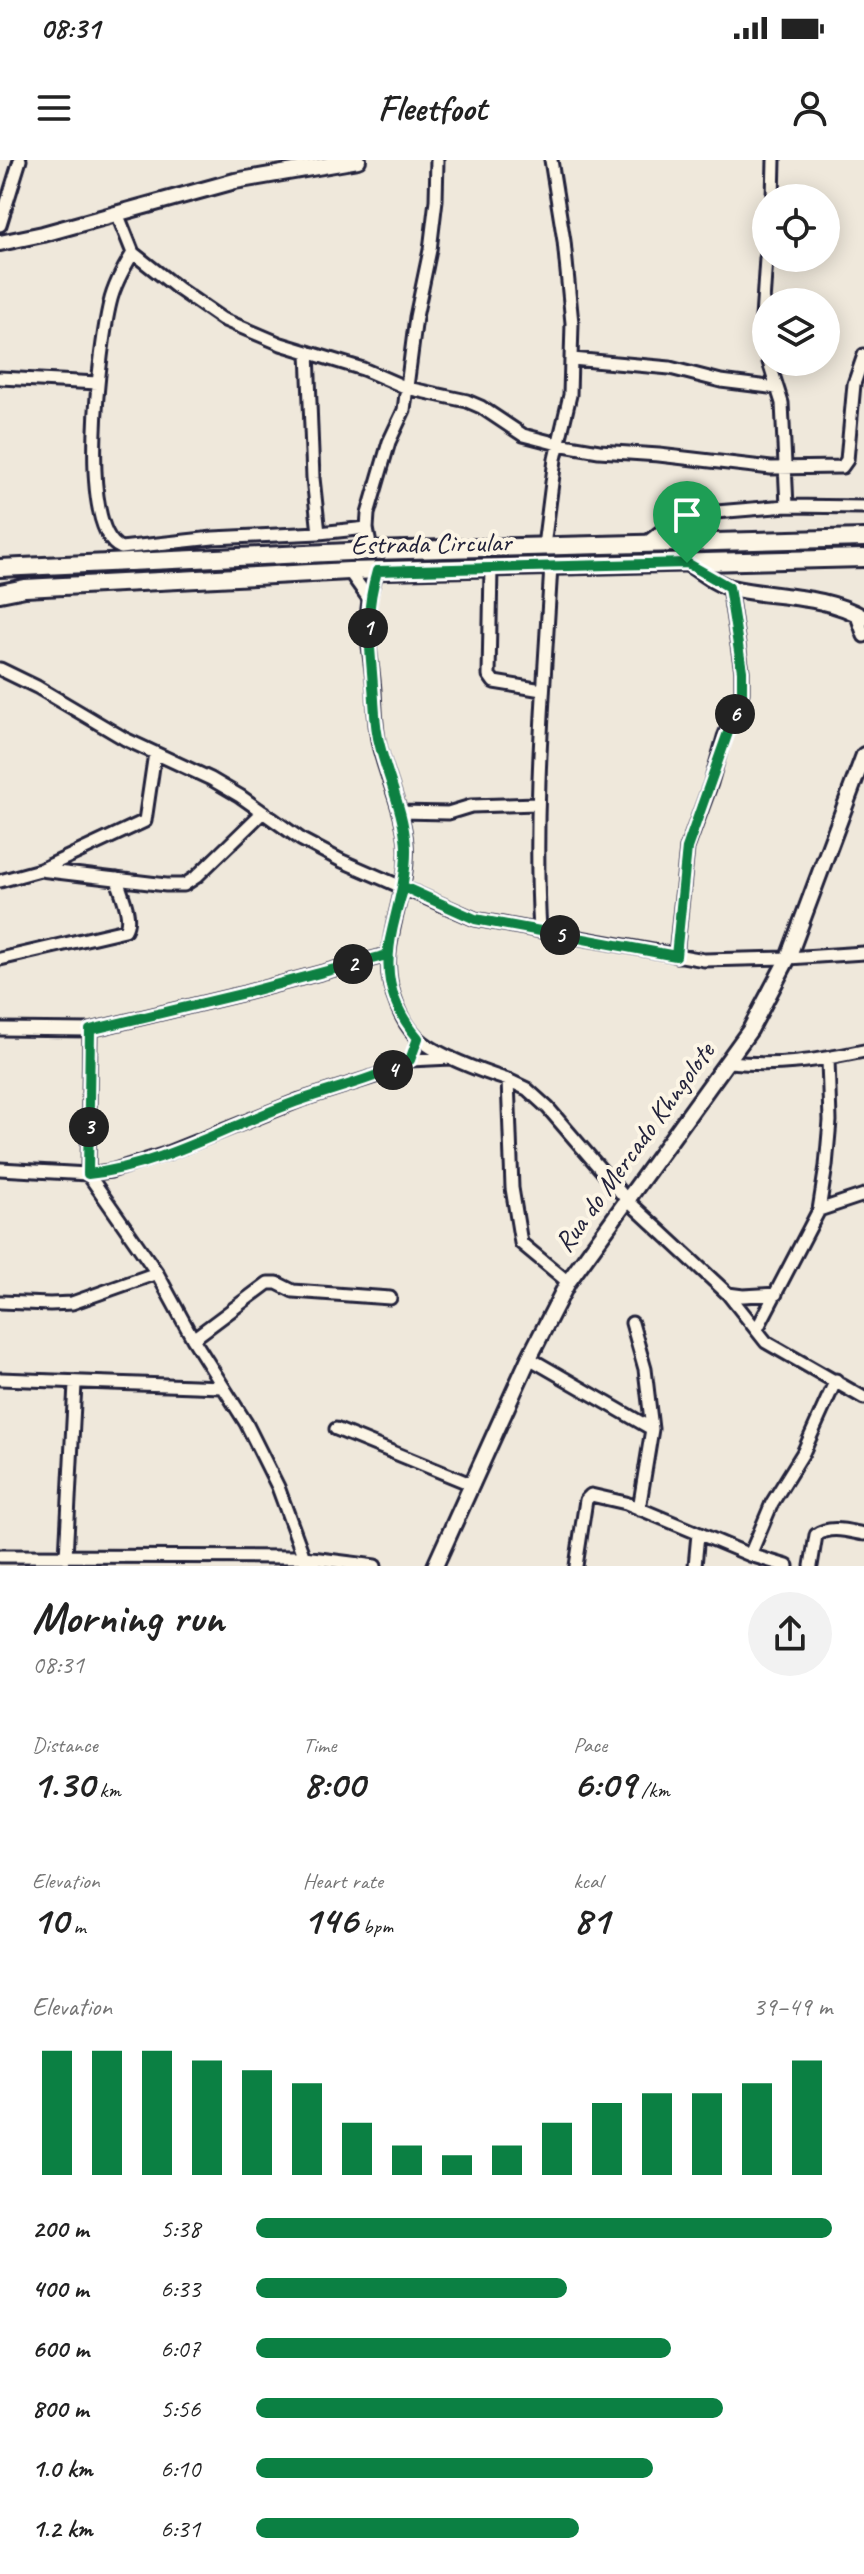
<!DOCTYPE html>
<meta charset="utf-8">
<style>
body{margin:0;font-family:Caveat,sans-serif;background:#f2f2f2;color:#222;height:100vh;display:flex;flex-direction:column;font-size:30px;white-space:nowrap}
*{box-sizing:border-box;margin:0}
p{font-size:26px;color:#767676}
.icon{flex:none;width:44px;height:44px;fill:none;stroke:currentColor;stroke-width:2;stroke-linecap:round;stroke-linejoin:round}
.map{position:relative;height:1406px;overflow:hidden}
.sheet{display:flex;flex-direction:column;background:#fff;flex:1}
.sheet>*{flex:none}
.controls{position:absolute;left:752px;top:24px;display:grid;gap:16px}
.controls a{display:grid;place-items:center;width:88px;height:88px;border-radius:50%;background:#fff;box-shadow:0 4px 20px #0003;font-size:40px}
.pin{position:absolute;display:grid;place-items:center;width:68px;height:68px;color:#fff;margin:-82px -34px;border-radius:50% 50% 50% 0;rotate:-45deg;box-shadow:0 0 8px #0007}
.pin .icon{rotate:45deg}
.km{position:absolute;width:40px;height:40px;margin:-20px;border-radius:50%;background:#222;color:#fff;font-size:22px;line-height:40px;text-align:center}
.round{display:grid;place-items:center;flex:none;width:84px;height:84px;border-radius:42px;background:#f2f2f2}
.overview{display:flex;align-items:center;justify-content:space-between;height:136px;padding:0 32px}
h1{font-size:44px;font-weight:700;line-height:60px}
.stats{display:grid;grid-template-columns:repeat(3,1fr);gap:12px;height:136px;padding:8px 32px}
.stats div{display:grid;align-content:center}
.stats b{font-size:40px;font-weight:700}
.stats small{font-size:22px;font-weight:400}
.stats p{font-size:22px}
.chart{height:224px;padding:16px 32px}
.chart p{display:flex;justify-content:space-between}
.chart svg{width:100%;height:144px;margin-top:8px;stroke:#0b8043;stroke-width:6}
ul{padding:0 32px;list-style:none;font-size:26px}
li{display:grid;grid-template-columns:128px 96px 1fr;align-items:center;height:60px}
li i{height:20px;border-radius:10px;background:#0b8043}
.status{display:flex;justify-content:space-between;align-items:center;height:56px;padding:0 40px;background:#fff;direction:ltr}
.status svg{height:22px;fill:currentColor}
header{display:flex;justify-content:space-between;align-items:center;height:104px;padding:0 32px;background:#fff;font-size:36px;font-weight:700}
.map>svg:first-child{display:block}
</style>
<div class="status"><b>08:31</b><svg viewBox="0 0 49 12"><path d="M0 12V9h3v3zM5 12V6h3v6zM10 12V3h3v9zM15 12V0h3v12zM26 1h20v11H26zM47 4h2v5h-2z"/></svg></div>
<header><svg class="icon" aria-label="menu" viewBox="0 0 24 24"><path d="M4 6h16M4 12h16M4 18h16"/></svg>Fleetfoot<svg class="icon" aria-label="person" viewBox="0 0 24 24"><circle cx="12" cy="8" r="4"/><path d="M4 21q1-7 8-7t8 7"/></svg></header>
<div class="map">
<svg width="864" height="1406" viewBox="0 0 864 1406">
<rect width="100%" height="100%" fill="#efe8db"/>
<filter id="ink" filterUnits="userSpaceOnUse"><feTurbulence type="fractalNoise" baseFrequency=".0125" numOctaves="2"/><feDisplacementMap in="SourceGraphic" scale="16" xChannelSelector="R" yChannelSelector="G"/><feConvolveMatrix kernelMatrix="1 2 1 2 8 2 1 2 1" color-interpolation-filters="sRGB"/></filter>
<g filter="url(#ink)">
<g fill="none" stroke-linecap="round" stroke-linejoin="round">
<defs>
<path id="minor" d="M773 38 774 0
M117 53 133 93 180 130 222 159 281 184 363 209 407 228 467 241 481 247 523 275 558 284 599 291 659 295 771 308 842 307 847 300 854 224 864 195
M0 65 20 0
M133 93C123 109 114 125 110 143 100 184 76 370 121 388L213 378 319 373 367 368
M308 192 313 318 319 373
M766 193 761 173 766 98
M572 199 670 208 721 221 777 228
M769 202 782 243 787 346
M0 218 98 223
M646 383 677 359 692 354 787 346 864 347
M544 386 555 299 570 235 572 163 564 81 551 0
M371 391 367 368 368 354 389 282 404 250 416 157 430 90 436 40 437 0
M491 408 489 515 494 522 542 530
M349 411 369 439
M377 411C374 420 370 430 369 440 364 470 372 500 374 531 375 549 375 567 379 585 387 618 403 650 406 684 410 742 372 787 397 845 401 855 408 868 416 876 433 894 483 912 508 920L512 1028 521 1083 568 1122
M856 453 864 476
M0 509 37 527 125 579 211 619 240 636 302 680 342 701 475 759 704 800 788 798 864 793
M400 652 448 653 471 646 537 644
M40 710 145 661 155 593
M0 721 40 710 166 725H184L196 717 263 652
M540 771C533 649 544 528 551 406
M676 796 687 688 711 623 724 577 742 533V511L729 427
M0 799 125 770C133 757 121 734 117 719
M0 869 90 870 245 833 387 795
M90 870 88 1014 157 1113 193 1179 246 1263 278 1327 307 1406
M729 902C778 907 815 901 864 891
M508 920 527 929 548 948 627 1040 728 1134 766 1182 864 1238
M0 1009 88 1014 111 1011 165 994 300 940 388 912 410 900 451 898
M819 1050 864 1035
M728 1134 743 1136 776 1134
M0 1142 50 1144 72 1143 157 1113
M632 1163 645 1209 652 1269 639 1349
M757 1169 819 1050 826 1006 830 961 828 899
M193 1179 268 1123H277L293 1131 390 1138
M529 1198 652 1269
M0 1219 222 1227
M336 1269 473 1325
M750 1395 772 1343 803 1293 836 1220
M0 1396 304 1397 375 1406
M66 1397 75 1224
M576 1406 586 1340 591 1335 626 1343 750 1395 787 1406
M695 1406 698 1374
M811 1406 816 1375C830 1365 848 1371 864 1374"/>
<path id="tertiary" d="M0 83 43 74 235 21 358 0
M687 403C701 411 715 424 731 428 775 438 824 434 864 458
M435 1406 529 1198 568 1122 750 870 788 798 864 595"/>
<path id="primary" d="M0 408 371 391 864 378
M0 433 25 428 349 411 864 398"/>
</defs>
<use href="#minor" stroke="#22223b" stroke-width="17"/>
<use href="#tertiary" stroke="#22223b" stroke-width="20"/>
<use href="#primary" stroke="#22223b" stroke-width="22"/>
<use href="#minor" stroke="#fcf5e5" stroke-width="11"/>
<use href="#tertiary" stroke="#fcf5e5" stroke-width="14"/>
<use href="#primary" stroke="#fcf5e5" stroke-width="16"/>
</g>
</g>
<g fill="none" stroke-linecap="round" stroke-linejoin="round" filter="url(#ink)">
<defs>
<path id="route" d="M687 403 377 411C364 456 370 480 373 526 375 546 374 566 380 586 388 619 404 652 406 687 407 724 393 758 387 795L245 833 90 870 88 1014C163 1006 231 964 301 940 338 927 375 919 410 900L418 878C376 829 386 784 404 727L475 759 676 796 687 688 742 533V511L729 427 687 403"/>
</defs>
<use href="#route" stroke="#fff" stroke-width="16"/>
<use href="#route" stroke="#0b8043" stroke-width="10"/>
</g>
<g text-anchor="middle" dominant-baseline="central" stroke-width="8" stroke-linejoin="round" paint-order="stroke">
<g font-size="28" fill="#22223b" stroke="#fcf5e5">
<text transform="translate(431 383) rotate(-1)">Estrada Circular</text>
<text transform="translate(634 987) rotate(-54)">Rua do Mercado Khngolote</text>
</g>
</g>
</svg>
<div class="controls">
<a><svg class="icon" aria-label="locate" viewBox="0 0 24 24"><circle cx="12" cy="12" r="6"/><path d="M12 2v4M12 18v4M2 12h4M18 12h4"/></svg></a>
<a><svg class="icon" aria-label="layers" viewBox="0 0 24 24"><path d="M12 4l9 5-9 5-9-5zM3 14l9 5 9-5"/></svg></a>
</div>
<div class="pin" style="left:687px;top:403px;background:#1e9e55"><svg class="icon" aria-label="arrive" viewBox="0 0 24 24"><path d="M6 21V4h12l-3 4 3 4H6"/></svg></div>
<b class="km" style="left:368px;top:468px">1</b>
<b class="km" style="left:353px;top:804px">2</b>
<b class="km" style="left:89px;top:967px">3</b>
<b class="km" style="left:393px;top:910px">4</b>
<b class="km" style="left:560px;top:775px">5</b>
<b class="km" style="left:735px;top:554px">6</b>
</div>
<section class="sheet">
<div class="overview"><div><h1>Morning run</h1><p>08:31</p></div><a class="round"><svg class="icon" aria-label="share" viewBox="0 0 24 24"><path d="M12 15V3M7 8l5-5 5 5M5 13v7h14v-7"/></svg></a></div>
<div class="stats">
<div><p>Distance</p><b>1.30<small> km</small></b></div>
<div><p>Time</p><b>8:00</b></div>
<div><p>Pace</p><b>6:09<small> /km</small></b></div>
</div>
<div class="stats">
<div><p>Elevation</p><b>10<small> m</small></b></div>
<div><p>Heart rate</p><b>146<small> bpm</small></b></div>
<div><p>kcal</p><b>81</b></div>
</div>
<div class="chart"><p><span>Elevation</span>39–49 m</p>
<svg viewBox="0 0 160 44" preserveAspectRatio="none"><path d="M5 44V6M15 44V6M25 44V6M35 44V9M45 44V12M55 44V16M65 44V28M75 44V35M85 44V38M95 44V35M105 44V28M115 44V22M125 44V19M135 44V19M145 44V16M155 44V9"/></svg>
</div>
<ul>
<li><b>200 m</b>5:38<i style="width:100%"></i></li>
<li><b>400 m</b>6:33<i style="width:54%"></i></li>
<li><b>600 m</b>6:07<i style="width:72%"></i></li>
<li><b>800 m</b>5:56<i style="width:81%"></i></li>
<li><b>1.0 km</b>6:10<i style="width:69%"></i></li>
<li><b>1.2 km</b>6:31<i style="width:56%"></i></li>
</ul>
</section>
